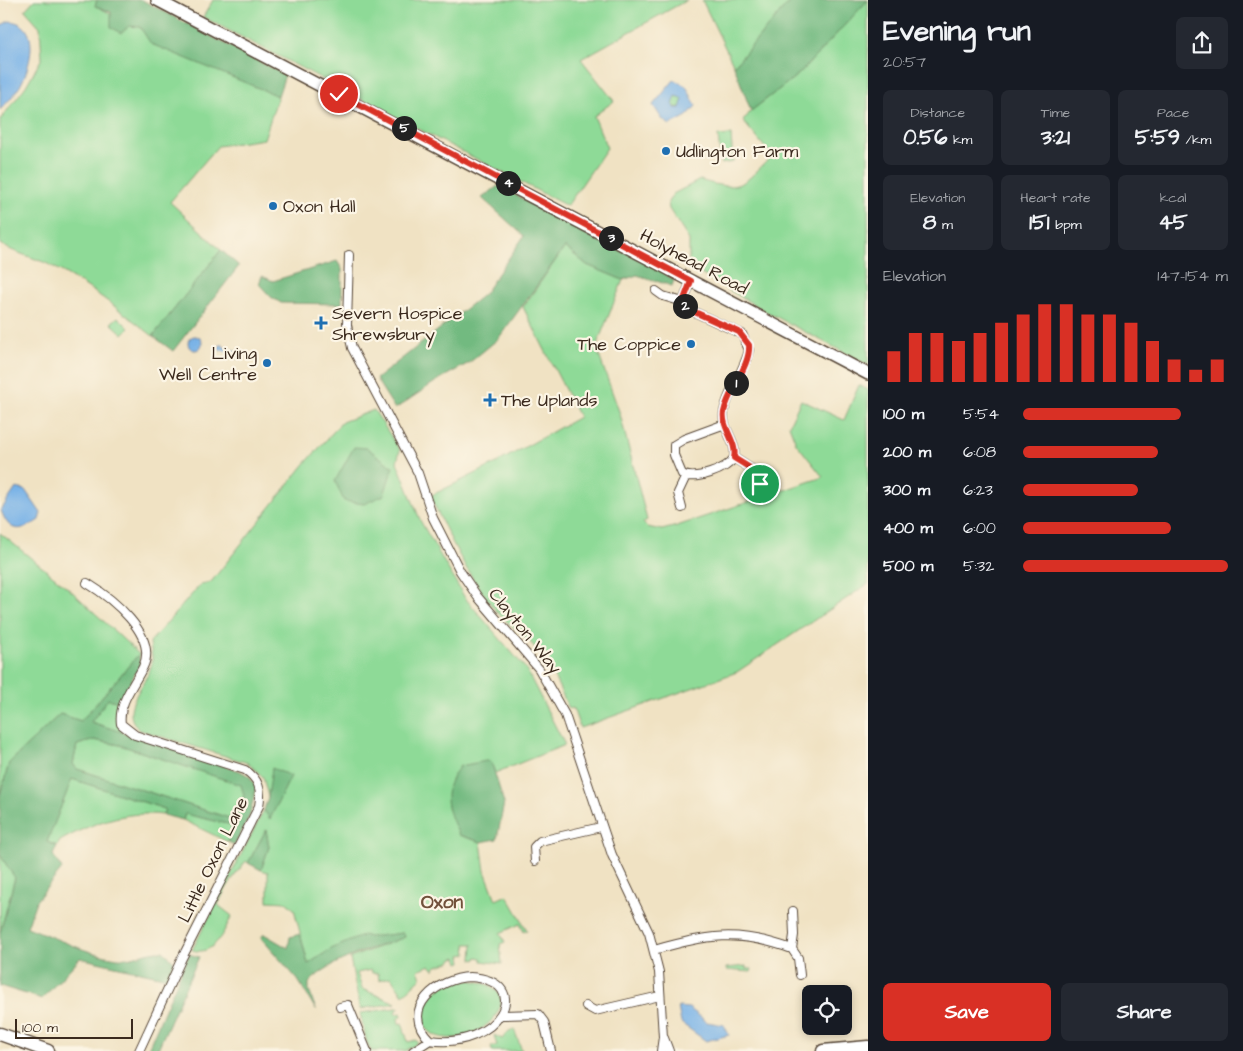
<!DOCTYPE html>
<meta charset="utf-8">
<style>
body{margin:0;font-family:"Architects Daughter",sans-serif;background:#242831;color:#f1f3f6;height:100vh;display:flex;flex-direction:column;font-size:19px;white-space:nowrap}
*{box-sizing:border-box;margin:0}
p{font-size:16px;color:#9ea1a6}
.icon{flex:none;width:28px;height:28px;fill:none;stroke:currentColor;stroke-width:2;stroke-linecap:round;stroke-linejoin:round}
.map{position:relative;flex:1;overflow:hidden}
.side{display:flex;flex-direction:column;background:#171b24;width:375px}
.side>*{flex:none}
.tools{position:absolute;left:802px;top:985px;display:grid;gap:10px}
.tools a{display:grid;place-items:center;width:50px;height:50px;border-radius:8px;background:#171b24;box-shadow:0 2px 8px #0003;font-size:25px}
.scale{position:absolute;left:15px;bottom:12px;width:118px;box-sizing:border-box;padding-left:5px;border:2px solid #3b2a1e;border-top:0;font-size:14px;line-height:18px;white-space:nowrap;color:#3b2a1e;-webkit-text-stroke:4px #fcf5e5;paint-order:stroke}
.pin{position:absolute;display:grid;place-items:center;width:42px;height:42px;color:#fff;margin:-21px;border:2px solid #fff;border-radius:50%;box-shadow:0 1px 5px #0007}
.km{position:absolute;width:25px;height:25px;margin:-12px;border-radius:50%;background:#222;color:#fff;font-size:14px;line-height:25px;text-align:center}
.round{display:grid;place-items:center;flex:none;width:52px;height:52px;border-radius:8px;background:#242831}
.head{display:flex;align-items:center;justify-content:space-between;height:85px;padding:0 15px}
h1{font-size:28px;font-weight:700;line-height:38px}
.metrics{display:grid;grid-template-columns:repeat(3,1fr);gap:8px;height:85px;padding:5px 15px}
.metrics div{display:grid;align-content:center;border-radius:8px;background:#242831;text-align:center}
.metrics b{font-size:21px;font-weight:700}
.metrics small{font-size:14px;font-weight:400}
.metrics p{font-size:14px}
.chart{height:140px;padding:10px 15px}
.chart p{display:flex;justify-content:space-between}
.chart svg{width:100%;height:90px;margin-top:5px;stroke:#d93025;stroke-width:6}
.action{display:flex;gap:10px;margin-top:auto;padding:10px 15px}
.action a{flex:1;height:58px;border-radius:8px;background:#d93025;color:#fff;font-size:20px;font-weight:700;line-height:58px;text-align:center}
.action a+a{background:#242831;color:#f1f3f6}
ul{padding:0 15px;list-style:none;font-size:16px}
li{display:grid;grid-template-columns:80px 60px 1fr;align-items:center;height:38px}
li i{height:12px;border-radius:6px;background:#d93025}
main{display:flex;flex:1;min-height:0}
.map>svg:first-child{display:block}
</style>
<main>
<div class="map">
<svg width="868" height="1051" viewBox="0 0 868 1051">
<rect width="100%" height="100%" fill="#fcf5e5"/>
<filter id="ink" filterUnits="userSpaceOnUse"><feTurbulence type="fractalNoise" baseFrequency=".02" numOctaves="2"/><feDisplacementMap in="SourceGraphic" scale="10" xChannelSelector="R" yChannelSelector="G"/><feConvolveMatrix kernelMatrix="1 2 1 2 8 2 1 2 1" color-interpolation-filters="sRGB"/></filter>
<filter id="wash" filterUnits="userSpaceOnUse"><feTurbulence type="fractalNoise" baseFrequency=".0096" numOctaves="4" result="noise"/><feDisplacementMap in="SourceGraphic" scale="20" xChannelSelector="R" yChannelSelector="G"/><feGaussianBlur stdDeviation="1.12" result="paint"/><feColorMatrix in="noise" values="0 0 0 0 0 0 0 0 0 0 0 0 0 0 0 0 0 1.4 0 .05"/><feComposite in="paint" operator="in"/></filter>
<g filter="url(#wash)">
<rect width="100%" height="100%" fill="#f0e2c3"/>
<path fill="#8eda97" stroke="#64825a" d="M34 0H97L95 6C111 12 124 25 140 27L152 44 278 96 264 139 218 146 170 202 221 250 153 336C121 311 87 284 50 265 34 257 16 254 0 244V120L26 86 42 58 40 27 25 10Z
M213 0H687L581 59 614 101 594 116 607 148 567 206 203 17Z
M702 0H791L734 66Z
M868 0V365L767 312 689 267V240L669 209 668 202 673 194 700 180C742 193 742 185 772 156L743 121 751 111 800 73Z
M672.5 102a5.5 5.5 0 1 1 11 0a5.5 5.5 0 1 1-11 0Z
M731 135 733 162 721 164 718 136Z
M565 247 587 265 623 280 596 347 620 414 647 520 643 523 647 527 662 530 677 526 823 477 796 443 789 425 801 400 844 420 859 385 868 390V584L737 672 580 728 573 708 569 709C559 687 548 661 531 643 521 632 507 623 497 612 468 578 449 536 430 496L491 466 579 417 523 307Z
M118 317 129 328 123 334 111 323Z
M374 410 400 450 397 462 421 522 465 598 526 669 565 745 495 773 491 761 460 766 459 835 481 842 485 871 496 900 507 895 527 930 524 932 520 924 500 933 505 942 500 944 502 964 482 961V958L477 957 476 960 472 959 473 944H466L467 954 461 955 462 962 459 963 457 957 452 959V961L435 967V969H433L430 965 418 970 421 978 403 995 391 977 379 980 378 973H372L371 970 357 973 362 989 396 1003 360 1009 350 958 405 937 403 933C364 938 340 943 308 964L294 909 286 902 268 901V872L261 870 269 847 266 830 248 863 246 861C235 875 225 888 218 905L232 916C224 931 214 957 192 950L264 810 270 819V786L268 797 263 777 248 763 140 730C115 709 149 685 152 662 153 656 150 648 150 642L201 584 211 582 303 466 342 422Z
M0 533 68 588 139 654 81 721 60 714 9 763 0 796Z
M108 698 119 702C115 714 117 721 123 733L91 722Z
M94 740 120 745 242 785 244 795 238 812 229 818 77 769 73 764 77 745Z
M72 779 165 809 163 815C125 810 92 823 60 841L57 846 47 842Z
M185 814 233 825 228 842 183 820Z
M0 855 15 877 0 933Z
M746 966V969H752L751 972 726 970V968Z
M465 980C539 985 482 1051 437 1036 413 1026 423 997 443 986 449 983 458 982 465 980Z
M395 1008H400L395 1011 396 1014 401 1013 402 1016 398 1018 399 1024 402 1023 408 1042 416 1040 418 1043 405 1051H371L367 1043 360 1013Z
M514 1029 522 1051H492L491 1046H497L494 1035 502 1039 509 1031Z"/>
<path fill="#72ba80" stroke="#56724f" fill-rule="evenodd" d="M97 0H142L285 75 278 96 151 44 140 27 129 26 121 33 111 27V12L95 6Z
M791 0H868L800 73 751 111 734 66Z
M498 186 656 268 674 280 672 286 637 275 623 280 587 265 565 247 498 339 469 363 438 380 395 409 376 379 484 294 524 236 482 198Z
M221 250 239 266 173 351 153 336Z
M337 261 342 269V304L281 303 271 297 259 284 262 276 273 281Z
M354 447 367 448 393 467 384 495 364 504 344 501 335 481Z
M139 654 140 665 119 702 108 699 91 722 240 771 249 776 256 787 250 815 235 845 228 842 232 825 185 814 183 820 163 815 165 809 72 779 47 842 57 846 53 855 62 869 36 901 27 927C54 937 89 955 118 958 133 960 147 950 163 951L174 961 167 978 80 958 42 999 0 986V933L15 878 0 855V796L9 763 60 714 81 721ZM94 740 120 745 241 785 244 795 238 812 229 818 77 769 73 764 77 745Z
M486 761H491L504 803 497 839 481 842 459 835C446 807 440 792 460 766Z
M272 768 291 776 270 819 264 810 268 797Z
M266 830 269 847 261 870 248 863Z
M403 933 405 937C374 949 332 958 309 983V990L316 1010 298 980 261 938 264 934 288 948 290 937 300 934 308 964 331 949 364 935 369 937Z
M189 954 199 957 157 1051H147Z"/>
<path fill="#76b1e7" stroke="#586e82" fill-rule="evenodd" d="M9 21C42 23 31 66 20 86 15 95 7 102 0 110V26Z
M674 80 686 86 696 106 687 116 670 125 662 119 653 105ZM676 96 683 99 680 108H675L673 105Z
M188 343a7 7 0 1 1 14 0a7 7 0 1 1-14 0Z
M222 344 224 347 241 353 243 358 238 359 223 350H219L218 347Z
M16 488 25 490 41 513 39 520C21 532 9 534 1 510Z
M678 1007 689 1008 707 1022 724 1025 729 1035 706 1041 681 1023Z"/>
</g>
<g filter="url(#ink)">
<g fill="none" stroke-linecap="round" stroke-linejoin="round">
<defs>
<path id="minor" d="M349 255 347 325 352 348 418 473 433 518 460 571 477 596 539 669 565 715 612 855 649 933 659 972 663 1037 661 1051
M656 291 663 296 683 302 691 281
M683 302 688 309 742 334 749 350C744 372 728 390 724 412 721 429 738 442 734 458 726 470 695 481 682 474L674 455V445L684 439 725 424
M734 458 755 471 760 484
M682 508 678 493 686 476
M87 583C110 597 159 635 143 667 134 685 118 703 121 724L135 735 245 770C259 779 262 790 259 806L181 960 139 1051
M535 861 534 847 540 841 601 827
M792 949 794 935 793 911
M654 950C708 935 737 929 792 949L798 958 800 975
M470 977C538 981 497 1051 430 1040 398 1009 438 978 470 977Z
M586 1006 595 1011 660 996
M340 1007 348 1005 367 1051
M503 1015 538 1014 544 1022 551 1051
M664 1038 669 1051
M413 1051 430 1040"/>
<path id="secondary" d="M157 0 868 374"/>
<path id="primary" d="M0 1034 48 1051
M823 1051 868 1047"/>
</defs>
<use href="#minor" stroke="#564637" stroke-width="10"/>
<use href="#secondary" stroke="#564637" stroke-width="14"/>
<use href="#primary" stroke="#564637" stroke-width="15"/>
<use href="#minor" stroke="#fff" stroke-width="8"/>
<use href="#secondary" stroke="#fff" stroke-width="11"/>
<use href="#primary" stroke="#fff" stroke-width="12"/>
</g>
</g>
<g fill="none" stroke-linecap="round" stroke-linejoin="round" filter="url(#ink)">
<defs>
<path id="route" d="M339 94 691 281 683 302 688 309 739 332 749 345C751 365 728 391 724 412 721 428 738 442 734 458L755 471 760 484"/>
</defs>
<use href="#route" stroke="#fff" stroke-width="10"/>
<use href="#route" stroke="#d93025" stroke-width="6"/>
</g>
<g fill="#1f6fb2" stroke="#fcf5e5" stroke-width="2">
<circle cx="666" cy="151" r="5"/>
<circle cx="273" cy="206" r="5"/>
<path d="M318.5 315.5h5v5h5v5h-5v5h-5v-5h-5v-5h5z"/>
<circle cx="691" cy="344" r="5"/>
<circle cx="267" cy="363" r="5"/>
<path d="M487.5 392.5h5v5h5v5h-5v5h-5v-5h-5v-5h5z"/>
</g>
<g text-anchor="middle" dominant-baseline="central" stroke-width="4.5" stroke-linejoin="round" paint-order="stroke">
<g font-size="18" fill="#3b2a1e" stroke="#fcf5e5" text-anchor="start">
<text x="676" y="151">Udlington Farm</text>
<text x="283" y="206">Oxon Hall</text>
<text x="332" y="313">Severn Hospice<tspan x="332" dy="21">Shrewsbury</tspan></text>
<text x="681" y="344" text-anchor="end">The Coppice</text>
<text x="257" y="353" text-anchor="end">Living<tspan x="257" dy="21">Well Centre</tspan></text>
<text x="501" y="400">The Uplands</text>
</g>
<g font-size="18" fill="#3b2a1e" stroke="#fcf5e5">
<text transform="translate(694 262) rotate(28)">Holyhead Road</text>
<text transform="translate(525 631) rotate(51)">Clayton Way</text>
<text transform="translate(213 860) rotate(-64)">Little Oxon Lane</text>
</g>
<g font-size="19" font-weight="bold" fill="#72513b" stroke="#fcf5e5">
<text x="442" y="902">Oxon</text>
</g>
</g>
</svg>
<div class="tools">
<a><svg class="icon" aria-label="locate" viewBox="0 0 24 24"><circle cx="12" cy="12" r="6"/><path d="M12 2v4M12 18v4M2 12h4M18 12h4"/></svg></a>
</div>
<div class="scale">100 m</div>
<div class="pin" style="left:760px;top:484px;background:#1e9e55"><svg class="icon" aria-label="arrive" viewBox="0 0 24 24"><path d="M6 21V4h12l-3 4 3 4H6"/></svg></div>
<div class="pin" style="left:339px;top:94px;background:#d93025"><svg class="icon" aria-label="check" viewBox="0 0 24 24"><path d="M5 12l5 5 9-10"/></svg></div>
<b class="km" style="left:736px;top:383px">1</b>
<b class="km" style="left:685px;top:306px">2</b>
<b class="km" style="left:611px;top:238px">3</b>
<b class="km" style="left:508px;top:183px">4</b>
<b class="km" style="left:404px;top:128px">5</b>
</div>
<section class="side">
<div class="head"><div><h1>Evening run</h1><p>20:57</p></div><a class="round"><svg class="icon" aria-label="share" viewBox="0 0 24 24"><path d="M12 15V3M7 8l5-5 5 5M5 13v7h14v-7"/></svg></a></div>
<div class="metrics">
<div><p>Distance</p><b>0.56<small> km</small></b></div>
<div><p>Time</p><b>3:21</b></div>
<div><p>Pace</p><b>5:59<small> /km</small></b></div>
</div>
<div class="metrics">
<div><p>Elevation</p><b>8<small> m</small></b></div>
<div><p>Heart rate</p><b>151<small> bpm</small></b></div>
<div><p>kcal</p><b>45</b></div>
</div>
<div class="chart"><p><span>Elevation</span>147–154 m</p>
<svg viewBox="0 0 160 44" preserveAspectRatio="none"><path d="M5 44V29M15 44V20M25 44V20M35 44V24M45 44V20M55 44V15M65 44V11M75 44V6M85 44V6M95 44V11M105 44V11M115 44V15M125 44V24M135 44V33M145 44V38M155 44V33"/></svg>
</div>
<ul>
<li><b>100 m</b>5:54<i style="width:77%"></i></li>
<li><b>200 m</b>6:08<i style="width:66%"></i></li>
<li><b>300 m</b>6:23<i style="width:56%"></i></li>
<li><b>400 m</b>6:00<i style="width:72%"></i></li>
<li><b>500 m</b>5:32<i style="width:100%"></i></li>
</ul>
<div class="action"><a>Save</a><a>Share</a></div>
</section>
</main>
